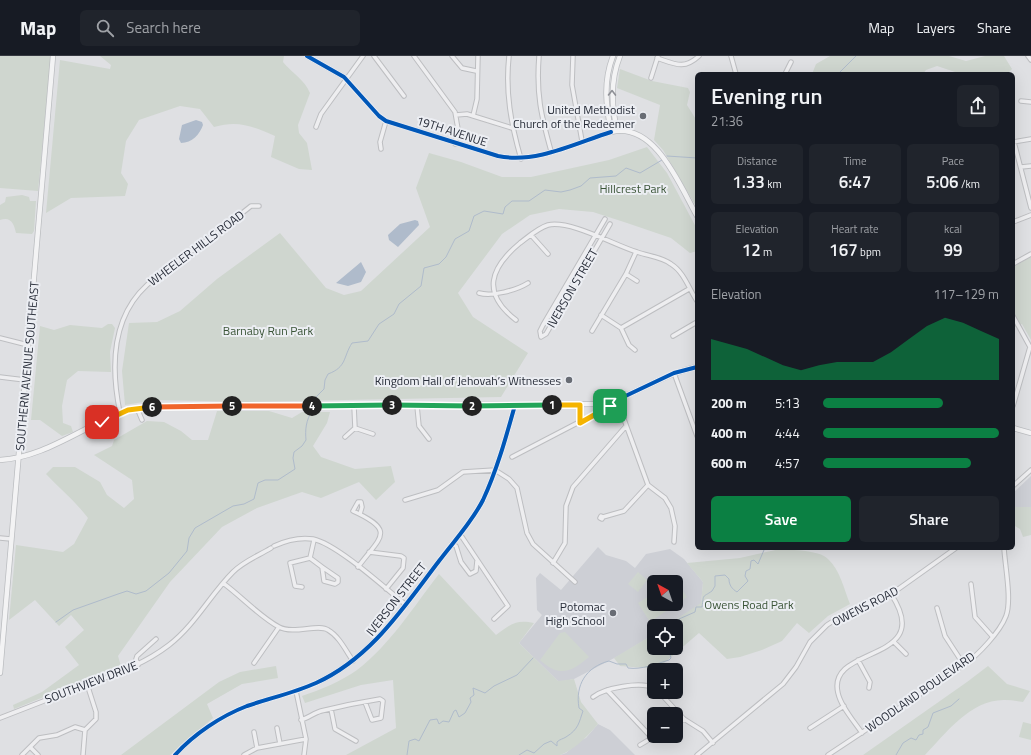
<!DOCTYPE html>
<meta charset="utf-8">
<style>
body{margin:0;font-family:"Titillium Web",sans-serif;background:#20242c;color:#f1f3f6;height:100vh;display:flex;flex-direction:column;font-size:15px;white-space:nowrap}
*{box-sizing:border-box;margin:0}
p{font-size:13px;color:#9ea1a6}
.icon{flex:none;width:22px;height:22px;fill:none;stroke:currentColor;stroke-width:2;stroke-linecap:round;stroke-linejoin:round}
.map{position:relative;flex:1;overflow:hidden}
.side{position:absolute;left:695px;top:16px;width:320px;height:478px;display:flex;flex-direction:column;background:#171b24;border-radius:6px;box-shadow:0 4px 16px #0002}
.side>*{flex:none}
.needle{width:26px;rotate:320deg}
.controls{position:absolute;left:647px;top:519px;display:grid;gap:8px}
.controls a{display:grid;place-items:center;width:36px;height:36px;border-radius:6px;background:#171b24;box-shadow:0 4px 16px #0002;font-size:20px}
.pin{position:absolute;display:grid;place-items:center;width:34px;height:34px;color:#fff;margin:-17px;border-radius:8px;box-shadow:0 2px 6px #0006}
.km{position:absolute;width:20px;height:20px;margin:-10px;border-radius:50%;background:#222;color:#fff;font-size:11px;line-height:20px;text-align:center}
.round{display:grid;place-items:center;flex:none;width:42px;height:42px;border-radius:6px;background:#20242c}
.head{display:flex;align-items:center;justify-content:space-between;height:68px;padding:0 16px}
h1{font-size:22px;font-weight:600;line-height:30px}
.figures{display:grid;grid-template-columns:repeat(3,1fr);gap:6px;height:68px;padding:4px 16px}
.figures div{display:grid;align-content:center;border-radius:6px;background:#20242c;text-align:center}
.figures b{font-size:17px;font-weight:600}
.figures small{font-size:11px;font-weight:400}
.figures p{font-size:11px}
.chart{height:112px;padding:8px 16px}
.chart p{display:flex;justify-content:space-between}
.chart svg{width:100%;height:72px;margin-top:4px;fill:#0b8043;opacity:.7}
.action{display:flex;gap:8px;margin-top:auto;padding:8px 16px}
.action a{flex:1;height:46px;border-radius:6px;background:#0b8043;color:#fff;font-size:16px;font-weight:600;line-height:46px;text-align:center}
.action a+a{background:#20242c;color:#f1f3f6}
ul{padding:0 16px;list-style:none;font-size:13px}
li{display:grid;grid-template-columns:64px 48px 1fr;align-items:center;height:30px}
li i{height:10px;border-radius:5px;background:#0b8043}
header{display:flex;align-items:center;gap:24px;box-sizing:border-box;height:56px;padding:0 20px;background:#171b24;border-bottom:1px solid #363941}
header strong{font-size:19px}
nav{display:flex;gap:22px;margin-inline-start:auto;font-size:14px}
.search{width:280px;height:36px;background:#20242c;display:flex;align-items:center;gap:10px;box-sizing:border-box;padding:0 14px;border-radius:6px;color:#9ea1a6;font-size:15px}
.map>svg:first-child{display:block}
</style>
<header>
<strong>Map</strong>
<div class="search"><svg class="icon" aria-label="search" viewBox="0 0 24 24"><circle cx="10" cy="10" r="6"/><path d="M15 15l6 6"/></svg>Search here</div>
<nav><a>Map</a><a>Layers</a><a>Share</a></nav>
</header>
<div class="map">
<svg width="1031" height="699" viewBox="0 0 1031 699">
<rect width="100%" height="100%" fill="#dfe0e3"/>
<path fill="#cdcfd5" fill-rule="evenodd" d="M1031 420V451H1013V437Z
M598 491 606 499 626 505 635 512 646 498 670 493 684 503 703 526 701 548 666 570H654V578L622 598 574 623 559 626 519 587 542 559 537 554 536 522 540 517 561 534ZM654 526H676V548H654Z
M598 668 610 674 635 699H560L566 697 581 684 586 682Z"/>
<path fill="#cfd6cf" d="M0 0H51L38 135 0 132Z
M100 0H284L283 6C292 17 305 24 310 37L298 69 299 77 307 87 312 114 299 113 271 101 275 80C252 70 238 64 214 71L200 53 180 50 139 64 126 85 121 117 128 128 125 140 71 142 46 157 60 4 110 13 111 9Z
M830 0H949L966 5 985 0H1004L1012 13 1007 18H961L937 10 926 14 923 18H812L816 8Z
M620 13 652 25 688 32 690 36 687 49 697 65V152L663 94 654 84 660 49 617 32Z
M647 91 667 117 697 173V195L690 197 671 182 627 167 593 156 559 153 530 159 502 178 458 237 473 261 528 297 501 341 247 346 156 344 125 349 122 315 129 267 157 266 180 255 217 223 280 177 326 232 344 239 361 235 430 171 416 132 429 97 461 106 502 121H531L609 104Z
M22 139 29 141 30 145H36L34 175 32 178 16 177C14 168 11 160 0 164V149L5 146 6 141Z
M1031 201V284L1022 268 1013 272V211Z
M108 268H112L115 272 110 296 111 316 78 315 67 324 62 350 63 367 71 370 73 376 62 380 40 364H31L40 270 54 274 70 269 102 272Z
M217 355H269L292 362 302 356H330L327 367 313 390 321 401 355 413 391 410 395 426 376 444 359 426 321 442 302 436 257 452 222 471 170 526 118 600 121 610 14 653 13 649 42 636 79 609 65 591 84 574 71 559 59 570 35 544 9 564 16 489 63 496 74 488 88 462C76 446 59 432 46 418L53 411H75L100 426 107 439 124 452 134 443 132 424 94 399 112 390 114 384 147 365 164 366 181 375 192 384H208Z
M1013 451H1031V479L1023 481 1020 473 1013 469Z
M780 493C791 494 820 494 828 503 840 514 844 533 850 548L828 560 809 577 797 567 782 585 762 594 740 601 727 603 699 577 657 613 620 610 614 602 654 578V592H676V570H666L701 547 703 526 687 507 740 502Z
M638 516 647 524 638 536 628 528Z
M439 518 496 579C510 569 515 563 534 567L519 587 558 625 574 623 581 646 598 668C588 680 574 694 560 699H346L396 672 393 624 361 629 305 647 302 640C320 634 342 625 357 614 390 589 414 550 439 518Z
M675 523 687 541 650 566 638 547 654 537V548H676V526H670Z
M565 576 589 601C571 616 560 622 540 604L560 577Z
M276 610 278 622 242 628 207 648 213 662 170 699H121L219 626 240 616Z
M988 610 1007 628 1030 635 1023 646C1017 645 1011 644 1005 644 971 643 946 677 925 699H863L967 626Z
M1023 666 1031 668V684L1019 681Z"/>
<path fill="#afbbcb" d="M196 64 202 66 203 69C200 78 192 87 181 87L179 83 182 69Z
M415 164 418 165 419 169 398 191 389 184 388 179 400 168Z
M361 206 366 216 361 226 348 230 336 227Z"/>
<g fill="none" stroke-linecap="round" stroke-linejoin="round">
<path stroke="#afbbcb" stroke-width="1" d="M838 18 856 0
M667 100 697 102
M314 343 324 333 325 324 328 318C347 311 343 301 352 287L368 285 379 268 394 258 399 248 421 230 424 212 439 208 446 201 455 183 469 175 474 160 484 155 503 158 505 151 512 145H529L545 134 561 136 570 134 581 130 590 122 616 120 626 112 640 117 662 104
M56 566 73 554 118 538 127 535 136 538 146 535 169 517 187 495 189 482 195 472 233 450 244 448 254 443 258 427 265 424H278L295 413 293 402 294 396 302 390 306 384C305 374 306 364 312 355
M676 570 679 563 695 556 696 551H702C704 537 702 542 712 535L715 530V520L725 519 729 523C729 529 732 533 737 536L748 525 745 520 746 515 750 513 751 505 754 504 758 508 764 494
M407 699 409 685 415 683 419 685 430 664 437 663 439 668 443 665 449 666 454 655 456 654 459 661 465 657 471 646 470 642 474 639 473 632 485 637 494 630 517 619 533 602
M519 699 527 694 534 697 544 688 551 685 557 690V686C560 683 563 683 566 681 579 673 579 666 583 655L579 652C575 629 586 611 609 605L617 608H626L628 612C641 614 656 608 669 604L671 602 668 592
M896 699 903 687 911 682 916 684 919 679 923 678V674L928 671 933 657 951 650 959 643"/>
<defs>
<path id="minor" d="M307 0 344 21 379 60 386 65 498 100C536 108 576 87 611 76
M374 0 404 40
M414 0 455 56 458 73 455 88
M452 0 462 12 476 15
M509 0C505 36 511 68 521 103
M539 0C536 38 541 59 551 95
M573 0 572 29 582 85
M731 0 736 18
M1028 0 1031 4
M657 2C675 8 684 14 699 0
M785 18 791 6
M651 22 658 0
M1021 45 1031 46
M456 59 467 58 512 72
M473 60 477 43 478 0
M316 71 321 58 363 0
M1013 86 1031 83
M1014 86 1031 152
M381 93 380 86 386 65
M1021 111 1031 110
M605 163 543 269 540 275 541 281 546 278 610 168
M1013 166 1031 159
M531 179 548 198
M1013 208 1031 198
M626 218 637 225
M479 237C492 241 517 234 528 227
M601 259 621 272 629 289 635 294
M1013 260 1030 291 1013 350
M516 264C481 237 490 212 520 187 528 181 538 172 548 169 571 164 614 189 637 196 648 200 662 201 671 208 684 216 689 233 697 245
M621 272 689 233
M592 275 626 218 636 196
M673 280 697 266
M0 282 28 289
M674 317 697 380
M0 321 25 324
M617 344 648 429 665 442 671 452 675 470 674 486
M580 349V367
M417 350 419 370 429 383
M137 352 142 364
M120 357C111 313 111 262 147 229 160 217 175 207 190 196 211 182 231 166 251 150H259
M355 372 373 378
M345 381 355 372 354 350
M512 401 610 350
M1013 430 1031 414
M405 444 438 434 463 416 495 414 509 423 517 432 527 477 533 488 575 526
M603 461 601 460 600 462 602 463 603 461 624 455 648 429
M460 478 508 550 494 563
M0 482 11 483
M452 488 456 490 461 506 470 518 476 515 477 505
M274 490C287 484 299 481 313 483 337 488 385 532 406 549
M369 496 401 500 404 502 403 512 386 533
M310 502 314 484
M553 507 565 487 566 450 573 431 626 370
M322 511 338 522V526L335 528 324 525Z
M358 511C380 481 397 475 353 455L358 446H361L362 451 360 458
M223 527C241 540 260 561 279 571 294 579 319 567 328 574 339 580 346 595 353 605
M971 528 975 561 992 580
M302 531 295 530 290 507 310 502 322 511
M937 552 945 580 964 609
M894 586 906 598
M858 604 870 626 869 632
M254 607 279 571
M138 609 136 603 137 600 156 583
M607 634 652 682
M296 635 306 683 304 699
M659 636 684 663 703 675 713 687
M593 641C604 632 641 625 654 632
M331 653 335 673 356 685
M0 662C28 651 57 640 85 629 115 618 143 609 169 589 195 569 210 539 233 516 244 505 258 500 271 492
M301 664C308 662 314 657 321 655 341 650 361 646 380 643L383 645 381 662 372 664 365 646
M676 668 684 663
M277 672 280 688
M810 672 844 650
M85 674 96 663V656L87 628
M254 676 257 692
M862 677C854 665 841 651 838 637 826 588 937 608 891 538
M640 689 655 680
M30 691 38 699
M22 699 39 682 57 679 75 671 85 674
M83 699 85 674
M175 699C194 678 221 660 247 650 270 642 294 637 316 627 371 602 403 552 439 505 454 485 472 466 483 444 497 414 506 381 515 349
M244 699 257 692 306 683
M697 699 783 628 796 611 810 586 827 569 841 560 897 534 956 492
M828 699 964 609C978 599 1000 576 1006 560 1012 544 1005 510 1004 492"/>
<path id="major" d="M613 0C603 26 606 49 611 76 655 65 680 130 697 160
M617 74C611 49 610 25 620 0
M1013 372 1031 377
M0 404C53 401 93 360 144 351L594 348C631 344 660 318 697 311
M0 617 53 0"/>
</defs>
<use href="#minor" stroke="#bdbec1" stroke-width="5.5"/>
<use href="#major" stroke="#bbbdc0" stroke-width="6"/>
<use href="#minor" stroke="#eeeef0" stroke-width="3.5"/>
<use href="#major" stroke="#f3f3f4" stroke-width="4.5"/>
<defs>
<path id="cycleway" d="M307 0 344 21 379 60 386 65 498 100C536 108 576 87 611 76
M617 344 674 317 697 311
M120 357 144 351 173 350 515 349C506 381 497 414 483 444 472 466 454 485 439 505 403 552 371 602 316 627 294 637 270 642 247 650 221 660 194 678 175 699"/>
</defs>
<use href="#cycleway" stroke="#eceef3" stroke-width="6"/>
<use href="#cycleway" stroke="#0057b8" stroke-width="4"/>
</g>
<defs><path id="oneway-chevron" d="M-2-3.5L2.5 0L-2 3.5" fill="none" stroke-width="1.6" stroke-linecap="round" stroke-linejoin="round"/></defs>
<use stroke="#8e9096" href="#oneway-chevron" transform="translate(612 37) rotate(-89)"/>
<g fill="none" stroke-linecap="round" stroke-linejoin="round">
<defs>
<path id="split-1" d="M552 349H580V367L610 350"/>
<path id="split-2" d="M472 350 552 349"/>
<path id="split-3" d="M392 349 472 350"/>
<path id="split-4" d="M312 350 392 349"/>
<path id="split-5" d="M232 350H312"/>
<path id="split-6" d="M152 351 232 350"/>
<path id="split-7" d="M102 366 128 354 152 351"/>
</defs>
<use href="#split-1" stroke="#fff" stroke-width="8"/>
<use href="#split-2" stroke="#fff" stroke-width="8"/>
<use href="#split-3" stroke="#fff" stroke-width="8"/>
<use href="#split-4" stroke="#fff" stroke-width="8"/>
<use href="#split-5" stroke="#fff" stroke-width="8"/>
<use href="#split-6" stroke="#fff" stroke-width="8"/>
<use href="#split-7" stroke="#fff" stroke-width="8"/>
<use href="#split-1" stroke="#f5b400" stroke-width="5"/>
<use href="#split-2" stroke="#22a559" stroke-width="5"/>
<use href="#split-3" stroke="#22a559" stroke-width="5"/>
<use href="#split-4" stroke="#22a559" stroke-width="5"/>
<use href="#split-5" stroke="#f0652b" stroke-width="5"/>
<use href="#split-6" stroke="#f0652b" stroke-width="5"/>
<use href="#split-7" stroke="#f5b400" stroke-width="5"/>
</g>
<g fill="#686c74" stroke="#eceef3" stroke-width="1.5">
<circle cx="643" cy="60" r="4"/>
<circle cx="569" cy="324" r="4"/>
<circle cx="613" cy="557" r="4"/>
</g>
<g text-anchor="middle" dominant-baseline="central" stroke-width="4" stroke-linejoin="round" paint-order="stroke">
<g font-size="12" fill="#282d39" stroke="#eceef3" text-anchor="end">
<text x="635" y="53">United Methodist<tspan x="635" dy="14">Church of the Redeemer</tspan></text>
<text x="561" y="324">Kingdom Hall of Jehovah’s Witnesses</text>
<text x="605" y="550">Potomac<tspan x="605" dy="14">High School</tspan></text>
</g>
<g font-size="12" fill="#282d39" stroke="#eceef3">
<text transform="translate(452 75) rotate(18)">19TH AVENUE</text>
<text transform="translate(196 192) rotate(-37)">WHEELER HILLS ROAD</text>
<text transform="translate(572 232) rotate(-60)">IVERSON STREET</text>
<text transform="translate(27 310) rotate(-85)">SOUTHERN AVENUE SOUTHEAST</text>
<text transform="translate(396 543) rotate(-52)">IVERSON STREET</text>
<text transform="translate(865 550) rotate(-27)">OWENS ROAD</text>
<text transform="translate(91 626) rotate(-21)">SOUTHVIEW DRIVE</text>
<text transform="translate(920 636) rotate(-35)">WOODLAND BOULEVARD</text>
</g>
<g font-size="12" fill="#3a5437" stroke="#eceef3">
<text x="633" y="132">Hillcrest Park</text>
<text x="268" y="274">Barnaby Run Park</text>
<text x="749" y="548">Owens Road Park</text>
</g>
</g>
</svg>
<div class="controls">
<a><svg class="needle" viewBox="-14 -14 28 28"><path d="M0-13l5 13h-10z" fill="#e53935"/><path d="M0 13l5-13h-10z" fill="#9ea1a6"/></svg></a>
<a><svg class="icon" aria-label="locate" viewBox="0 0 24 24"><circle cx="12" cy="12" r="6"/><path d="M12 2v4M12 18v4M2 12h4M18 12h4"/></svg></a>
<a>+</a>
<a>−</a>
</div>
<div class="pin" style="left:610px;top:350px;background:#1e9e55"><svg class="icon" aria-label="arrive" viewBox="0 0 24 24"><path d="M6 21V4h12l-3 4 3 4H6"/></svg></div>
<div class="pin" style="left:102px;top:366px;background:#d93025"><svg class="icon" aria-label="check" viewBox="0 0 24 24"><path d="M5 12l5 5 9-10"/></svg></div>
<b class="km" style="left:552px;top:349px">1</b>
<b class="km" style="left:472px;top:350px">2</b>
<b class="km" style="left:392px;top:349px">3</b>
<b class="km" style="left:312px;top:350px">4</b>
<b class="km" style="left:232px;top:350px">5</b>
<b class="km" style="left:152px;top:351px">6</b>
<section class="side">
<div class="head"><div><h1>Evening run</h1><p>21:36</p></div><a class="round"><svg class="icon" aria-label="share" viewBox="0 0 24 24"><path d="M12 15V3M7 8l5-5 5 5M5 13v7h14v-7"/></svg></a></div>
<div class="figures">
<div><p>Distance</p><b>1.33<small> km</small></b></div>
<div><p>Time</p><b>6:47</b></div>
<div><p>Pace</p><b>5:06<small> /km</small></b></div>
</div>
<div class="figures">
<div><p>Elevation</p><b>12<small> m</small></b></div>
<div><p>Heart rate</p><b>167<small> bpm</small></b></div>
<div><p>kcal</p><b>99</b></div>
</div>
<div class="chart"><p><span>Elevation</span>117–129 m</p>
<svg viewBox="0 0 160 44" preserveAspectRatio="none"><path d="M0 44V19L10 22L20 25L30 30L40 35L50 38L60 35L70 33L80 33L90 33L100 27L110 19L120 11L130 6L140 9L150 14L160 19V44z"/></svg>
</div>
<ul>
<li><b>200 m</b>5:13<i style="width:68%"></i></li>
<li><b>400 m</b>4:44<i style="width:100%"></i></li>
<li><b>600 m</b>4:57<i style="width:84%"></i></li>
</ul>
<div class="action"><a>Save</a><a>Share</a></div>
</section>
</div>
